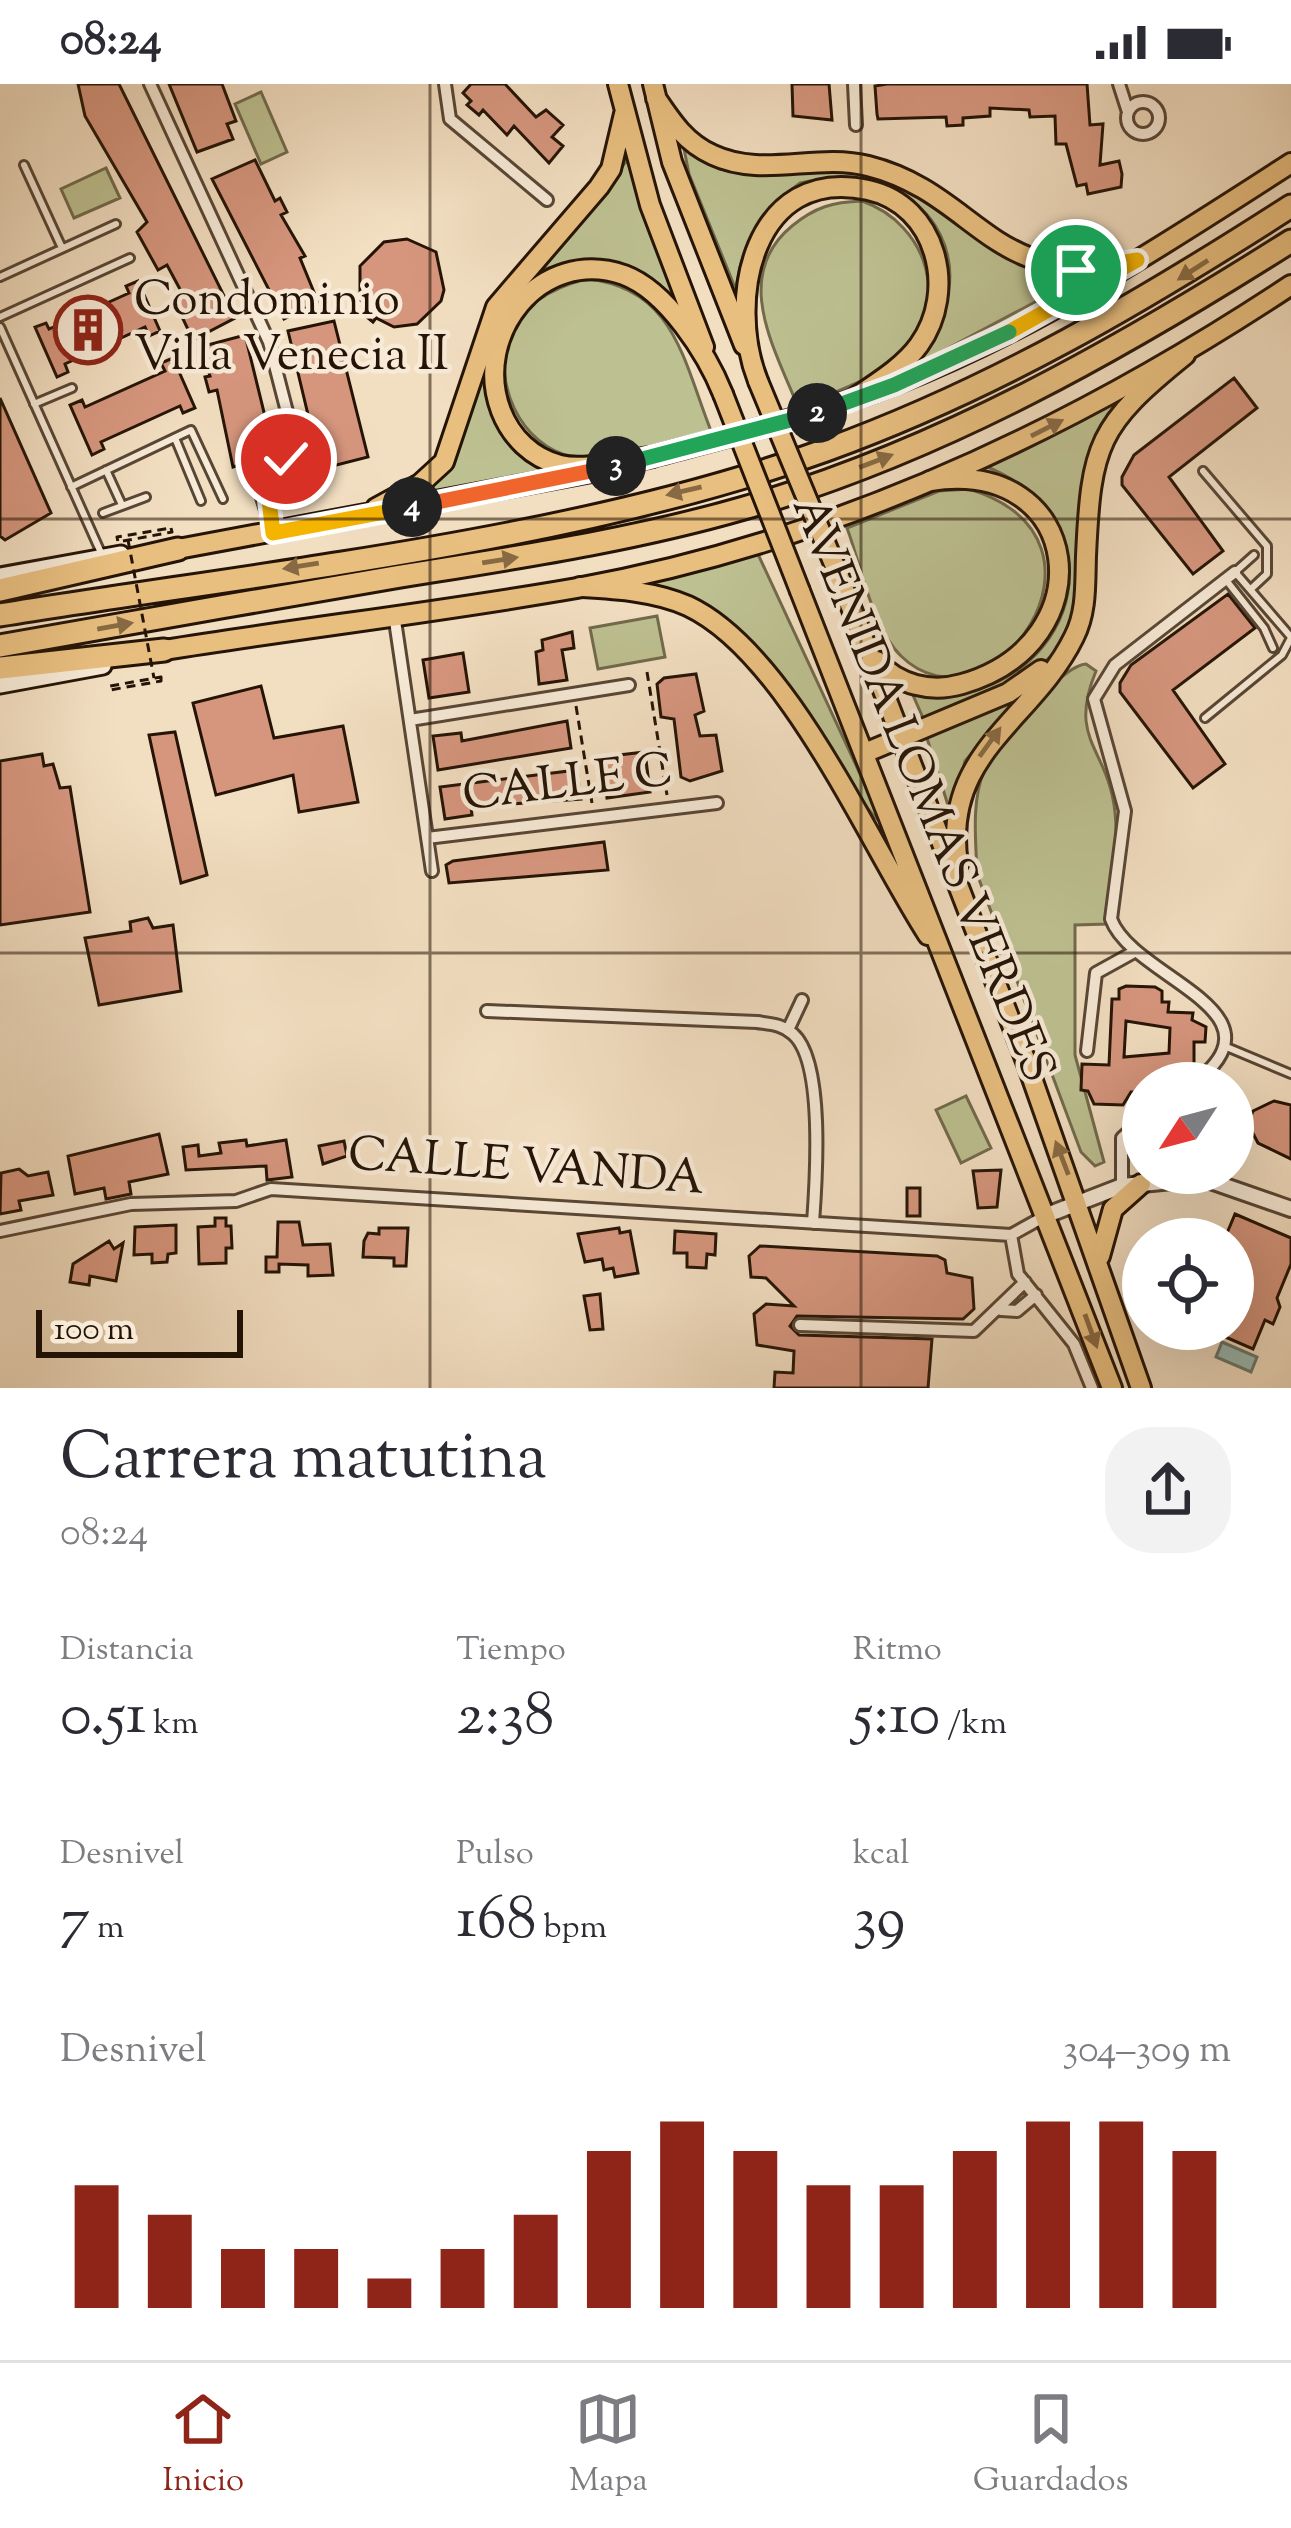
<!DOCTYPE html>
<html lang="es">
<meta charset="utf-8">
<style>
body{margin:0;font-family:"Sorts Mill Goudy",serif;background:#f2f2f3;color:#2b2b33;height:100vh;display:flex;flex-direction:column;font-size:45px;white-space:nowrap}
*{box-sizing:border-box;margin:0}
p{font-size:39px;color:#7c7c81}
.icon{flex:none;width:66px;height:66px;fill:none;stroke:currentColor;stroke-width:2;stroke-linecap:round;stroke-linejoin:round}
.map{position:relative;height:1304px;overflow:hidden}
.sheet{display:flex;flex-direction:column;background:#fff;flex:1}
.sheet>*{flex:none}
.needle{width:78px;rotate:234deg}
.fabs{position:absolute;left:1122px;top:978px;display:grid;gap:24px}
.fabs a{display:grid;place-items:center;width:132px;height:132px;border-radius:50%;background:#fff;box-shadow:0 12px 48px #0002;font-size:60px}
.scale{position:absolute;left:36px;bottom:30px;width:207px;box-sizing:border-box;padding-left:12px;border:6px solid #251406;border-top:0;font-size:33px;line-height:42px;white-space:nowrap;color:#251406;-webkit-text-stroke:9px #f7ead7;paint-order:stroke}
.pin{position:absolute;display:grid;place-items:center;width:102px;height:102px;color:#fff;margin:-51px;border:6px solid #fff;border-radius:50%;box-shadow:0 3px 12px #0007}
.km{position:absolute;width:60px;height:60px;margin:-30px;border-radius:50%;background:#222;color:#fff;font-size:33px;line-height:60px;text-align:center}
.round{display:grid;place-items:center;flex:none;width:126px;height:126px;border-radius:48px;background:#f2f2f3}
.headline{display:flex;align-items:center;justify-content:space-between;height:204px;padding:0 60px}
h1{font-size:66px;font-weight:600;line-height:90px}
.figures{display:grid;grid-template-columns:repeat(3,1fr);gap:18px;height:204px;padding:12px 60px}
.figures div{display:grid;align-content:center}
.figures b{font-size:60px;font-weight:600}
.figures small{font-size:33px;font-weight:400}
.figures p{font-size:33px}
.chart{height:336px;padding:24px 60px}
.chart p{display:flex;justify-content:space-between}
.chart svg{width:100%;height:216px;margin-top:12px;stroke:#8f2418;stroke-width:6}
.status{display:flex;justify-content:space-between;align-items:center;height:84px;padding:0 60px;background:#fff;direction:ltr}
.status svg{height:33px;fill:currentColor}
.menu{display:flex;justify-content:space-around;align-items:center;height:168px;border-top:3px solid #e1e1e2;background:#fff;font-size:33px;color:#7c7c81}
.menu a{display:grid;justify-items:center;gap:6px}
.menu .selected{color:#8f2418}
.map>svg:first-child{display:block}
</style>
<div class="status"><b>08:24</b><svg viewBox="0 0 49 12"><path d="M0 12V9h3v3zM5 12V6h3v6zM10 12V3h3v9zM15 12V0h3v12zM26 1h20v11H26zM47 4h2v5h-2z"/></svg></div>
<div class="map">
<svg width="1291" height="1304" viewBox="0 0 1291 1304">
<rect width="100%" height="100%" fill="#f2dec1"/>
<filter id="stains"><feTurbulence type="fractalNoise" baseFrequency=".00167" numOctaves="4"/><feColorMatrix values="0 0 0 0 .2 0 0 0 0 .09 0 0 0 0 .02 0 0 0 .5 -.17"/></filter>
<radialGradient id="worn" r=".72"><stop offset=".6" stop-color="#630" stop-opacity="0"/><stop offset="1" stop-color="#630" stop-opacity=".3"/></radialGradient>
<path fill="#bdc091" stroke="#716a4c" stroke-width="3" d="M261 8 287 68 261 80 235 20Z
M684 65 720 85 773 91 842 84 899 97 1048 187 1082 193 894 293C1005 203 938 69 800 99 761 127 741 159 736 206L689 90Z
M627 76 682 228C637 172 602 167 535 188L598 118Z
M106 84 120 114 74 134 61 105Z
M862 117C928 140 954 222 898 273 871 297 832 309 798 323 775 265 731 192 792 142 815 123 833 118 862 117Z
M586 195C674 203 683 276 711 347 677 354 605 379 573 373 521 363 489 296 512 247 525 217 556 203 586 195Z
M485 281C492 343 514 351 562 385L420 415 418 409 453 378Z
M1118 314C1103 344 1084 374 1081 408 1075 467 1095 538 1041 581 1008 607 962 620 924 636L912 609C1063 631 1139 445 985 382Z
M969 405C1136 456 989 658 901 572 872 544 861 481 847 444L939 407Z
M757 468 880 733 878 736C859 717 845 689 831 666 770 572 746 535 637 497Z
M657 532 665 573 598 585 590 544Z
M1086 580 1096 587C1067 657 1108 663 1115 728 1119 764 1110 804 1108 840L1075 841V971L1104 1078 1095 1082 1081 1068 977 790C976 757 971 719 984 687 994 661 1060 582 1086 580Z
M1027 606 965 677 952 734 926 651Z
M966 1012 991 1064 961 1079 936 1026Z"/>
<path fill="#9bbcb4" stroke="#6c796e" stroke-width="3" d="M1222 1258 1257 1273 1251 1288 1216 1273Z"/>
<path fill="#d6967e" stroke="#251406" stroke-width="3" fill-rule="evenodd" d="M78 0H119L235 234 193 256 173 214 182 209 167 181 158 186 137 148 147 138 85 32Z
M169 0H222L236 37 227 40 233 55 197 68Z
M471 0H505L536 33 546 26 563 41 552 53 563 62 549 79 514 42 507 51 483 26 479 31 467 21 471 17 463 9Z
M792 0H829L832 36 793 32Z
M1087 0 1090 41 1103 40 1100 81 1119 77 1122 90 1121 103 1088 110 1086 100 1077 102 1066 60H1056L1055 32 1030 33 1029 26 990 24V32L963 34V41L947 42 946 33 878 35 877 30 875 2 887 0Z
M255 76 275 117 280 114 287 128 281 131 305 172 300 174 318 218 284 235 212 95Z
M407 155 436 168 444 206 441 217 417 240 394 243 376 234 373 238 362 229 369 221 360 216V182L384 158Z
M138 197 160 247 149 252 145 243 65 280 68 288 57 293 35 243 46 239 49 245 129 209 126 202Z
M334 237 368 373 321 385 288 247Z
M245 251 274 369 233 383 217 306 209 308 205 293 210 292 200 263Z
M173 274 195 324 183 329 180 322 101 358 104 365 92 371 70 321 82 316 85 323 165 287 161 279Z
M1234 294 1257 324 1169 393 1223 467 1193 490 1122 401V393L1134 371Z
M0 314 51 429 5 456 0 452Z
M1228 510 1255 544 1173 606 1225 680 1193 704 1120 608V599L1131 581Z
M572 548 574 564 562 566 567 596 539 600 536 568 543 566 542 556Z
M463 569 469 608 429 614 423 576Z
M696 590 704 627 695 631 700 652 716 651 722 687 690 697 681 693 674 635 661 633 657 600 664 594Z
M261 602 274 654 343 642 358 718 299 728 293 691 216 711 193 619Z
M567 637 571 664 438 686 433 652 461 649 462 657Z
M175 648 207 791 181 799 149 651Z
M645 668 650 708 607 714 601 673Z
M42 670 44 682 53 680 60 704 70 703 90 828 0 841V677Z
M577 686 581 715 471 723 472 731 445 735 440 703Z
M604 758 608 786 449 799 446 781 453 777Z
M148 834 153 844 173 841 181 907 99 921 85 854 131 847 130 838Z
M1126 902 1155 903 1162 907V918H1169L1168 928 1193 929 1192 936 1206 943 1205 958H1194V982H1188L1180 995 1143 999V1008H1131L1123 1021 1094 1020 1088 1007 1081 1006 1082 980 1109 981 1112 915H1119V905ZM1126 937 1170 944 1169 969 1124 973Z
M1274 1017 1291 1021V1075L1258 1059 1248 1040 1253 1027Z
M159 1050 168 1090 129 1098 131 1110 106 1115 104 1104 75 1110 68 1072Z
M246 1056 247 1062 286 1056 292 1093 267 1096 266 1082 186 1086 183 1063 198 1061 199 1072 221 1069 219 1059Z
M344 1057 347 1072 323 1080 319 1062Z
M19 1085 28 1092 48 1088 53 1111 19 1117 21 1126 0 1130 1 1089Z
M1001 1086 997 1123 978 1124 973 1087Z
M907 1104H920V1132H907Z
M1235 1130 1291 1154V1180L1277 1214 1280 1223 1273 1240 1265 1236 1253 1265 1207 1245H1233V1155L1225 1154Z
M215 1134H226V1142H231L232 1164H226V1179L199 1180 198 1143 215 1142Z
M278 1138H299L303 1161 330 1160 333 1191 308 1192V1181L279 1180V1188H266V1173H277Z
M176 1141V1169L168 1170 167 1178 152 1179V1170L134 1171 135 1143Z
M379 1144H408L406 1182H394V1174L363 1173 364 1157 368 1149 379 1150Z
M619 1144 620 1149 630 1147 638 1189 615 1193 613 1184 604 1186 602 1175 585 1178 578 1150Z
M675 1147 716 1150 715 1171 707 1170 706 1184 687 1183V1169H674Z
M109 1157 114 1165 123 1159 116 1197 90 1192 89 1201 70 1198 73 1180Z
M760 1162 937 1172 945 1176 947 1189 972 1194 974 1225 963 1235 797 1232 790 1242 799 1251 932 1255 928 1304H774L775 1288 793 1289 794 1267 757 1261 754 1230 766 1220 794 1222 766 1194 751 1193 749 1172Z
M600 1210 603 1245 590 1246 584 1212Z"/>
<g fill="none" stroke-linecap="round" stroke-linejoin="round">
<defs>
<path id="service" d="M24 81 62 164
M0 193 116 140
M0 233 130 174
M0 243 102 471
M34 320 72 304
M175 354 201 417
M106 386 122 421
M1203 387 1267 462V490L1251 505
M71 403 191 346 223 415
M103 429 146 413
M1254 471 1235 488 1291 553
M1226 496 1264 544 1273 564
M1205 634 1282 571 1291 554
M1229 964 1291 990"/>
<path id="minor" d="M150 0 269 258 294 355 261 410 273 449
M445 0 450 35 547 116
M854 0 856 41
M1119 0 1128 28
M1127 34a16 16 0 1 1 32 0a16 16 0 1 1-32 0Z
M394 530 432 787
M410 636 629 601
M427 754 717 719
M487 927 757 938C770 940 782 940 793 950 825 978 816 1098 813 1139
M788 946 802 916
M1087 967 1096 889 1134 868
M1194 999C1291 926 1133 895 1111 835L1125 727 1094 615 1115 581 1235 488
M1122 1102V1054L1143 1035
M0 1147 131 1120 236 1117 271 1105 1011 1151 1047 1131
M1011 1151 1018 1190 1074 1260 1092 1304
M1001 1226 1017 1227 1036 1211
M800 1241 974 1247 1025 1198"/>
<path id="tertiary" d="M1047 1131 1122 1102 1202 1094 1291 1125"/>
<path id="secondary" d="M0 492 121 470
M0 601 103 582"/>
<path id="primary" d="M618 0 650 121 704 263
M653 0 672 78 744 261
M656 14C672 38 686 59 713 71 762 94 817 69 868 82 976 109 992 205 1126 178
M640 376C726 353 810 333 893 301 1035 246 1164 161 1291 79
M376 424 420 400 444 378 496 223 599 103 611 85 624 30
M178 465 602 386
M164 566C301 544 440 528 577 504 833 458 1075 344 1291 201"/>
<path id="trunk" d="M758 297C726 216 753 81 868 106 937 121 958 207 919 261 903 283 878 298 856 313
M652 373C624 376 586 387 560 381 532 374 511 353 501 327 472 251 540 162 624 191 667 207 707 270 723 310
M839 492 1027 980 1141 1304
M580 503C615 505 655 507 688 522 788 569 869 760 928 851
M800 507 1112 1304
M877 577C898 601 931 609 962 600 1106 559 1085 373 930 397
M867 668 1008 609 1041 586
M958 780C941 668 1033 637 1074 553 1087 528 1085 499 1086 472 1091 360 1098 341 1185 271
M1100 1172 1113 1125 1141 1100"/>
<path id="motorway" d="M0 506 178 465
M0 531C265 488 575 457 826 366 994 305 1142 218 1291 122
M0 562C132 539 263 515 395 493 512 474 630 457 744 424 941 367 1119 266 1291 157
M0 584 164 566"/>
</defs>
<use href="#service" stroke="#584635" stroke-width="12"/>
<use href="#minor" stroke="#584635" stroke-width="16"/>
<use href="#tertiary" stroke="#584635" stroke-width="20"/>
<use href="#secondary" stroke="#251406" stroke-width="21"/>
<use href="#primary" stroke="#251406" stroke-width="24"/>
<use href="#trunk" stroke="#251406" stroke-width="24"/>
<use href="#motorway" stroke="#251406" stroke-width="27"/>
<path stroke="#251406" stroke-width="3" stroke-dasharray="9 6" stroke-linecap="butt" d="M171 444 172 448 118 458 117 453Z
M647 588 667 711
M161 593V597L110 606V602Z
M576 622 592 719"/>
<use href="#service" stroke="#f7ead7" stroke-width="6"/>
<use href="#minor" stroke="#f7ead7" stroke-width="10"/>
<use href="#tertiary" stroke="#f7ead7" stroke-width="14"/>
<use href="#secondary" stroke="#f7ead7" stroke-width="15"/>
<use href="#primary" stroke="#e9bf80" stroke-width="18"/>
<use href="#trunk" stroke="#e9bf80" stroke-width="18"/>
<use href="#motorway" stroke="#e9bf80" stroke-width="21"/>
<defs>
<path id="trunk-bridge" d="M758 297 839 492
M723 310 800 507"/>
</defs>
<use href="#trunk-bridge" stroke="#251406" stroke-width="24" stroke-linecap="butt"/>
<path stroke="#251406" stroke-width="3" stroke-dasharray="9 6" stroke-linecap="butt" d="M128 456 154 594"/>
<use href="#trunk-bridge" stroke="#e9bf80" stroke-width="18"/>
</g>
<defs><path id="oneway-solid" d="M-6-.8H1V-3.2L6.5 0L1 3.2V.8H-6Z" transform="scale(3)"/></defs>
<g fill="#876a43">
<use href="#oneway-solid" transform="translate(1193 186) rotate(147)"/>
<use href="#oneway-solid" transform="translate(1047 344) rotate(-27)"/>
<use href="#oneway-solid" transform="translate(876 377) rotate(-21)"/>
<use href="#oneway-solid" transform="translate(684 407) rotate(167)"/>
<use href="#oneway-solid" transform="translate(500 476) rotate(-9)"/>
<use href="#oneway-solid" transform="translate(301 482) rotate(171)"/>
<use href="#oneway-solid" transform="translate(115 542) rotate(-10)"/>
<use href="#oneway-solid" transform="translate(990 658) rotate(-54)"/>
<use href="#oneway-solid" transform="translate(1062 1074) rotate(-111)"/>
<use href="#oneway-solid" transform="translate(1091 1247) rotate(70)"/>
</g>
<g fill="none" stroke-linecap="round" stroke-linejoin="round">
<defs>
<path id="split-1" d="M1009 248 1137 176 1076 186"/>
<path id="split-2" d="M817 329 894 301 1009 248"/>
<path id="split-3" d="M616 382 817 329"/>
<path id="split-4" d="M412 423 616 382"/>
<path id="split-5" d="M286 375 267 400 273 449 412 423"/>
</defs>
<use href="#split-1" stroke="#fff" stroke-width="24"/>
<use href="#split-2" stroke="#fff" stroke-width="24"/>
<use href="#split-3" stroke="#fff" stroke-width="24"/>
<use href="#split-4" stroke="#fff" stroke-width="24"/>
<use href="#split-5" stroke="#fff" stroke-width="24"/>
<use href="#split-1" stroke="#f5b400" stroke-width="15"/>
<use href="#split-2" stroke="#22a559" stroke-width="15"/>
<use href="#split-3" stroke="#22a559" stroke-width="15"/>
<use href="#split-4" stroke="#f0652b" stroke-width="15"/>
<use href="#split-5" stroke="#f5b400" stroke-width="15"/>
</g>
<path fill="none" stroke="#251406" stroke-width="3" stroke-opacity="0.55" d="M430 0V1304M861 0V1304M0 435H1291M0 869H1291"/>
<defs>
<symbol id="building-ring" viewBox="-11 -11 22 22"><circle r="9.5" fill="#f7ead7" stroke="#8f2418" stroke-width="1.5"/><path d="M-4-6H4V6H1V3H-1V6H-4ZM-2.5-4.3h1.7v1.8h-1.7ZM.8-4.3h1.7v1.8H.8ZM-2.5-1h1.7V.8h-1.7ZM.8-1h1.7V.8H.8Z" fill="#8f2418"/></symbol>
</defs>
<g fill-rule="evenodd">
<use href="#building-ring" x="50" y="208" width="76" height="76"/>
</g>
<g text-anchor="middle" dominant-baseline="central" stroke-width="9" stroke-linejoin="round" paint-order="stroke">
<g font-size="48" fill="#251406" stroke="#f7ead7" text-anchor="start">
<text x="134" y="218">Condominio<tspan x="134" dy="55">Villa Venecia II</tspan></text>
</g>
<g font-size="48" fill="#251406" stroke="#f7ead7">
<text transform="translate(568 701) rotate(-7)">CALLE C</text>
<text transform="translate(921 706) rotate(68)">AVENIDA LOMAS VERDES</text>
<text transform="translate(526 1085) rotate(4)">CALLE VANDA</text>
</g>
</g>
<rect width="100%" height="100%" filter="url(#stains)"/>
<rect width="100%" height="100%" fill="url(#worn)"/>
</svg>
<div class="fabs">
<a><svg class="needle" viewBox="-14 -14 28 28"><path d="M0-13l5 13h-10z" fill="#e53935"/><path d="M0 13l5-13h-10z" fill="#7c7c81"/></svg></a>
<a><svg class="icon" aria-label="locate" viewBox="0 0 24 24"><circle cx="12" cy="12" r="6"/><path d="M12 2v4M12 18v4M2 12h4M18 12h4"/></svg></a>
</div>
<div class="scale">100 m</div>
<div class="pin" style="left:1076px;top:186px;background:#1e9e55"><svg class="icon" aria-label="arrive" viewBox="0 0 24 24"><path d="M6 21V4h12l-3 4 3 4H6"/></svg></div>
<div class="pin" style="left:286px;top:375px;background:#d93025"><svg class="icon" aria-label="check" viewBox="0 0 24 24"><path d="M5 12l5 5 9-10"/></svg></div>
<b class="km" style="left:817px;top:329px">2</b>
<b class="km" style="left:616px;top:382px">3</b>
<b class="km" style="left:412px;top:423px">4</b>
</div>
<section class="sheet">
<div class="headline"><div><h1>Carrera matutina</h1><p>08:24</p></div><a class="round"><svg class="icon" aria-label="share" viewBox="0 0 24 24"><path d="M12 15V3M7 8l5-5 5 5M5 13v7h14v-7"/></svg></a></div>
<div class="figures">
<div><p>Distancia</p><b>0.51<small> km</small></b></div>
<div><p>Tiempo</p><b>2:38</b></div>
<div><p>Ritmo</p><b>5:10<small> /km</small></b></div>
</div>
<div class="figures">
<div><p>Desnivel</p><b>7<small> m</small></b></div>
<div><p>Pulso</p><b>168<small> bpm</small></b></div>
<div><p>kcal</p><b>39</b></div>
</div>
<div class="chart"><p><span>Desnivel</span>304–309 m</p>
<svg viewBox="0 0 160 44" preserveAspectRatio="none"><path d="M5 44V19M15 44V25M25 44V32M35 44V32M45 44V38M55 44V32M65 44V25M75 44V12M85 44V6M95 44V12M105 44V19M115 44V19M125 44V12M135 44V6M145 44V6M155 44V12"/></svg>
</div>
</section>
<nav class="menu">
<a class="selected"><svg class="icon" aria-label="home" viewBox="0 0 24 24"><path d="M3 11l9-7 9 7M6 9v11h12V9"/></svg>Inicio</a>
<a><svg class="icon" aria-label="map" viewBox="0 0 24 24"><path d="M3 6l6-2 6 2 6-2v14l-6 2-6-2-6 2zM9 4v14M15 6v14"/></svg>Mapa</a>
<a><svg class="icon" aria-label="saved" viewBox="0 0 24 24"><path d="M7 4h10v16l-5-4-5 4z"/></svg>Guardados</a>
</nav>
